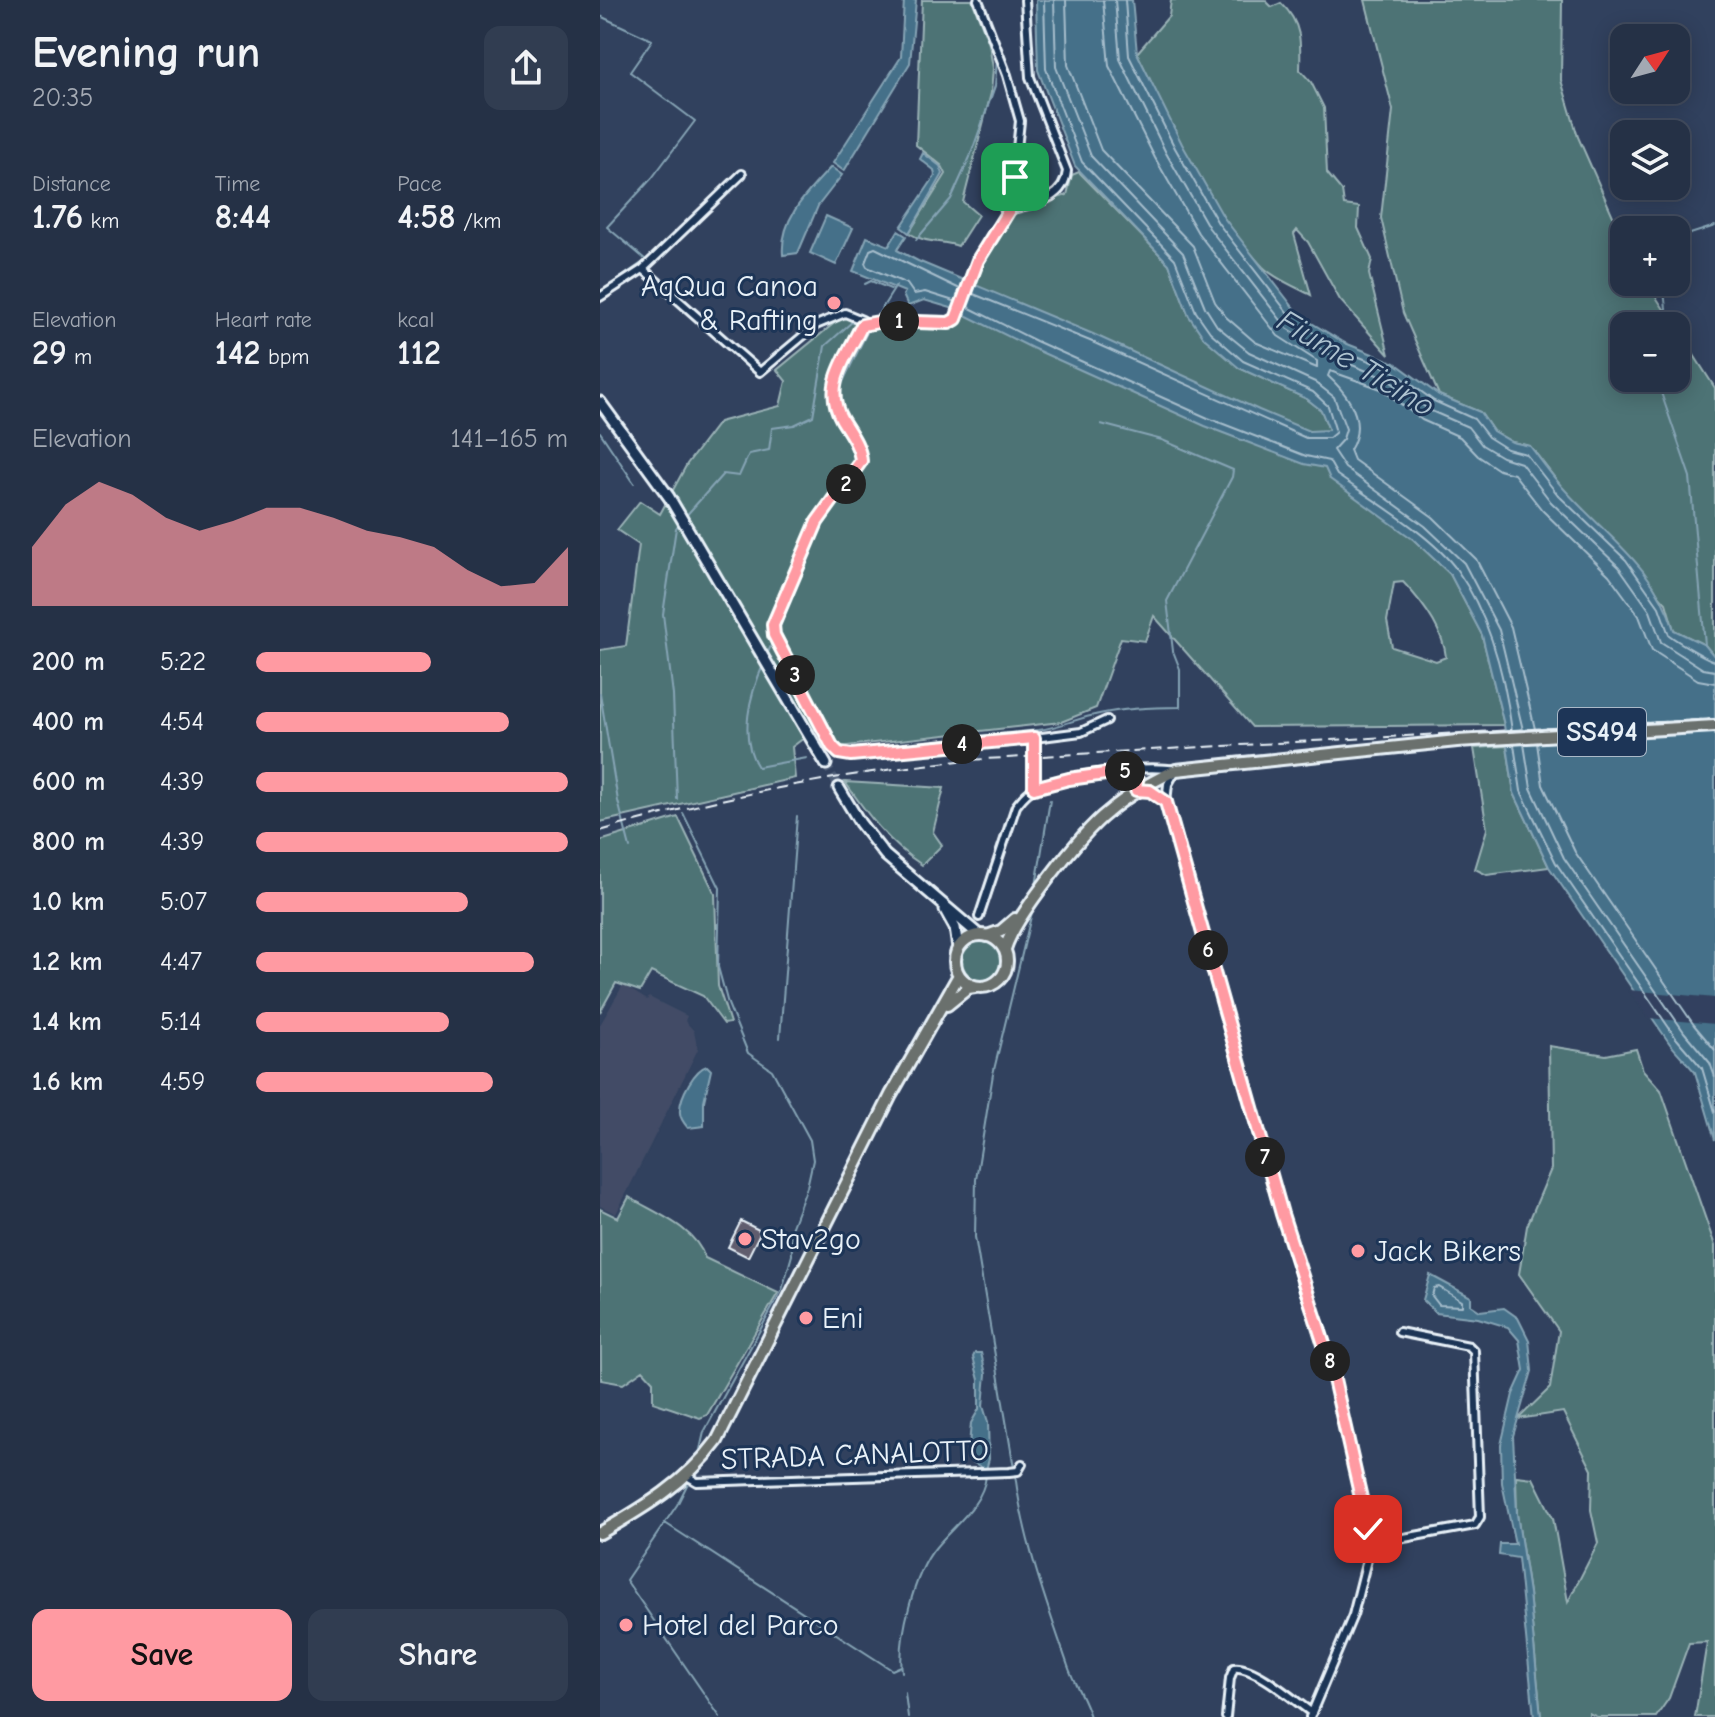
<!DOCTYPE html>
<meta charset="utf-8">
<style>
body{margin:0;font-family:"Comic Neue",sans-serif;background:#313d51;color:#f1f3f6;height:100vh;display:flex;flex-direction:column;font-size:30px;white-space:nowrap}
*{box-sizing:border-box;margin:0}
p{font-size:26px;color:#a3a9b3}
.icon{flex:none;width:44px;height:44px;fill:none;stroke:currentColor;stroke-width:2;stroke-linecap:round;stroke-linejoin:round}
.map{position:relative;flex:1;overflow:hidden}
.sheet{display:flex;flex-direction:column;background:#253146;width:600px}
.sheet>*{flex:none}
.needle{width:52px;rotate:54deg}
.buttons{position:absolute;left:1010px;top:24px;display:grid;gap:16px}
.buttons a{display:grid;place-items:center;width:80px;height:80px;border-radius:16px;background:#253146;box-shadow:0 4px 20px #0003,0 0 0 2px #424c5f;font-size:40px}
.pin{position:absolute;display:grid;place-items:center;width:68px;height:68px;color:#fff;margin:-34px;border-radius:16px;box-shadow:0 4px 12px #0006}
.km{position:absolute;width:40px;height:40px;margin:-20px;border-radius:50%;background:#222;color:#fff;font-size:22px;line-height:40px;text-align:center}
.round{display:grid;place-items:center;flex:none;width:84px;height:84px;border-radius:16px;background:#313d51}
.summary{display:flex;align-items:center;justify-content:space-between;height:136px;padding:0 32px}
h1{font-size:44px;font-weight:700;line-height:60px}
.stats{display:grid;grid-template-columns:repeat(3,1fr);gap:12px;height:136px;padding:8px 32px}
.stats div{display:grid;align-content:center}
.stats b{font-size:34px;font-weight:700}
.stats small{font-size:22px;font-weight:400}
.stats p{font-size:22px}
.chart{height:224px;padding:16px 32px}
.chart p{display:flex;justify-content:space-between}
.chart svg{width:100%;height:144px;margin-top:8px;fill:#ff9aa2;opacity:.7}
.action{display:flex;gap:16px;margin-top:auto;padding:16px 32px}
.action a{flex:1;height:92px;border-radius:16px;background:#ff9aa2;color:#111;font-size:32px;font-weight:700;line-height:92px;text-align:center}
.action a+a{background:#313d51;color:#f1f3f6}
ul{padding:0 32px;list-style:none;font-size:26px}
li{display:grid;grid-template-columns:128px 96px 1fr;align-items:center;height:60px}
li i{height:20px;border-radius:10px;background:#ff9aa2}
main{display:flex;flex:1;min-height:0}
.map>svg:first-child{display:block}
</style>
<main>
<section class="sheet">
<div class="summary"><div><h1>Evening run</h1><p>20:35</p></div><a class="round"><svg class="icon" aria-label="share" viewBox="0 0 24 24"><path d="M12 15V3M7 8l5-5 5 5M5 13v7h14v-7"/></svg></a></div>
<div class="stats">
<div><p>Distance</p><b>1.76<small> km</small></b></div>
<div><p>Time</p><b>8:44</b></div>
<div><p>Pace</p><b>4:58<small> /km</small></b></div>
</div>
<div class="stats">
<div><p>Elevation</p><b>29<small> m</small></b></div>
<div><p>Heart rate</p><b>142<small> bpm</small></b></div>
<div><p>kcal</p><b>112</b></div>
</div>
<div class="chart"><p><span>Elevation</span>141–165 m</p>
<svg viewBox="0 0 160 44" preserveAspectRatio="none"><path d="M0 44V26L10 13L20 6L30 10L40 17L50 21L60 18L70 14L80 14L90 17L100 21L110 23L120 26L130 33L140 38L150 37L160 26V44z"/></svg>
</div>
<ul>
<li><b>200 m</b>5:22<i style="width:56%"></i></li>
<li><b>400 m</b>4:54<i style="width:81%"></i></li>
<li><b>600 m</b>4:39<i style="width:100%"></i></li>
<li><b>800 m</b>4:39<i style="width:100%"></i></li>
<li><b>1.0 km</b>5:07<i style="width:68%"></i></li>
<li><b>1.2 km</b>4:47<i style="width:89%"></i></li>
<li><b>1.4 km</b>5:14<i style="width:62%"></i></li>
<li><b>1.6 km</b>4:59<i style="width:76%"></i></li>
</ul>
<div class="action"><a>Save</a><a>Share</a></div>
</section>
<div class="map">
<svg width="1115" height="1717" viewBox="0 0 1115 1717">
<rect width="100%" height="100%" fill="#31415e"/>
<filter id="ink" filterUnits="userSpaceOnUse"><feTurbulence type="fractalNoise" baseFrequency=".0125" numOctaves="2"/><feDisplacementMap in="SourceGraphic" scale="16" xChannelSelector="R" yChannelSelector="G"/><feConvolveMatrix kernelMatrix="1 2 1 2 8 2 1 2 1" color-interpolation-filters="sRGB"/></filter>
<g filter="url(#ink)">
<path fill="#424c66" d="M23 985 47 1000 49 997 87 1016 85 1021 94 1031 98 1049 16 1214 0 1206V1025Z"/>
<path fill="#4d7375" stroke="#9ab2b6" stroke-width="2" fill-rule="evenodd" d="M322 0H372L389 44 393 68 391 93 363 202 378 215 358 246C340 240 326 244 309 233L346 174 342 166 316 145Z
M571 0H665L672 7 681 3C702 23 701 43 700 70L711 82 724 108 727 173 742 191 744 205 759 207 758 228 772 259 769 274 789 355 740 300 708 242 697 230 694 234 711 295C696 287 675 279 663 267 606 207 573 126 537 53L569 16Z
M765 0H962L961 80 978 137 1024 241V282H1046L1075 326H1024V378H1076V327L1115 388V657L1105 645 1074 630 1066 603 964 490 930 446 912 442 893 431 880 412 839 395 803 313 781 218 793 110Z
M479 172 569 264 589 316 639 368 707 399 721 410 729 430 814 540 850 574 882 635 904 725 652 727 554 616 545 641 521 638 496 708 461 722 238 747 225 722 192 747 195 778 0 822V650L26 646 39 545 17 530 40 501 60 514 87 464 119 422 180 406 186 381 177 370 243 316 266 328 283 325H356L393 238 409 214 467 195 472 175ZM803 582C822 602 843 629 846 657L836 661 792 647 787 621 794 583Z
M907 746 914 793 949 867 887 875 875 869 887 829 874 748Z
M245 782 344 788 333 832 342 845 322 865C288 843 268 815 245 782Z
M78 817 115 894 118 986 130 1023 124 1024 103 996 51 972 40 991 16 983 0 1012V841Z
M362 960a20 20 0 1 1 40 0a20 20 0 1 1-40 0Z
M949 1046 1006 1055 1036 1049 1043 1070 1061 1090 1115 1246V1717H1095L1107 1642 1089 1643 1069 1698 1056 1717H997L989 1713V1717H941L929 1593 917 1514 916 1476 933 1478 953 1518 968 1602 998 1543 991 1510 992 1470 963 1412 918 1419 950 1388 959 1331 919 1274 927 1226 951 1169Z
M29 1197C55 1213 95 1227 105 1258L178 1293 107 1415 100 1418 53 1402V1381L43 1370 23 1384 1 1380 0 1209 18 1218Z"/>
<path fill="#447089" stroke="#86a4b5" stroke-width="2" d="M304 0H316L310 63 244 171 233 163 301 57Z
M436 0H532L537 53 582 144 624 218 700 316 745 343 795 363 839 395 880 412 893 431 912 442 930 446C941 460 952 476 965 490 1007 537 1055 566 1074 630L1105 645 1115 657V1140L1095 1072 1070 1044 949 867 914 793 904 725 882 635 850 574 814 540 730 479 725 468 704 464 605 426 432 348 351 308 324 300 308 306 303 295 305 292 253 271 267 237 289 246 298 231 306 236 297 250 318 261 493 334 659 410 709 431 729 430 721 410 707 399 639 368 604 338 589 316 569 264 475 166 438 70Z
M323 153 340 166 343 174 309 233 301 227 335 176 334 170 320 159Z
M231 167 242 175 218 206 198 253 183 255C180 218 208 192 231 167Z
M226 216 253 228 236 265 210 253Z
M107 1066 111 1070 104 1101V1126L88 1128C84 1123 79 1117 80 1110 80 1096 95 1069 107 1066Z
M830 1275 871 1297V1305L880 1311 904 1308 918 1318 929 1340 932 1371 913 1436 917 1514 929 1593 941 1717H934L918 1558 899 1555 900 1544H915L902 1483 901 1445 913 1394 924 1370 919 1340 908 1327 878 1318 836 1313 823 1300Z
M375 1353H381L386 1374 383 1406 388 1422 389 1459 386 1470 371 1461 369 1446 371 1423 379 1409V1380L373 1357Z"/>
<path fill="#31415e" d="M1029 990 1115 998V1024L1048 1018Z"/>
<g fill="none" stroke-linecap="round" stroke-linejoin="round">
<path stroke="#a6bdcc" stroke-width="2" d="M454 0 456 67 491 156 583 253 605 307 617 326 649 352 715 382 734 397 746 429 743 439 733 450 745 468 825 526 864 563 899 630 923 730
M466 0 468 65 501 150 593 246 615 302 626 317 655 342 717 368V361L678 336 598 233 555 158 509 66 503 0
M515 0 520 59 566 153 609 228 687 328 737 359 787 379 829 410 868 427 882 445 902 457 921 463 951 502 1019 567 1050 611 1061 642 1103 669 1115 671
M525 0 529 56 575 148 618 223 694 321 742 350 792 370 834 401 874 419 888 437 907 449 926 454 958 495 1026 560 1059 607 1069 635C1077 641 1108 660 1115 661
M371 293 490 341 706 438H729L736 432 728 406 713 392 643 361 610 332 596 312 575 259 482 162 446 69 444 0
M357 302 325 292 314 294 307 284 267 267 265 263 270 250 275 248 362 290
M366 306 436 341 608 418 706 456 729 461 737 475C772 500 832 535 857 570 889 615 905 677 912 731
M935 729 911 627 876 559 833 517 754 460 750 450C767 422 750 396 728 376L730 371 781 389 822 420 860 437 878 456 899 470 914 474 942 510 1009 575 1039 616 1052 650 1098 680 1115 683
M937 743 943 785 975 852 1094 1025 1115 1050
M924 744 931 788 964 858 1084 1032 1110 1063 1115 1077
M914 745 921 791 956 863 1076 1038 1102 1068 1115 1112
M839 1287 862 1301V1306L839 1305 832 1296 834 1288Z"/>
<path stroke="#86a4b5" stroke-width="2" d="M0 16 52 40 30 72 95 121 52 178 7 227 46 260 0 292
M316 240 351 199 370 157 395 86 397 58 383 20
M1076 243 1081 237 1115 226
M1063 282 1068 326
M265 284 271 281 293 290
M274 321 296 286
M1056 378 1090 477 1105 645
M238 392 270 326
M242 413 253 432
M0 432 34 483
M84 518 123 474 139 476 149 454 169 450 172 428 194 425 213 416 225 346 253 321
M176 635 222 526 263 465 260 445
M166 657 173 641
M164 663C150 694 138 737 158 767L207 758
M0 693 18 801 30 848
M251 749 439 730C460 727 478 718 499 714 526 708 553 707 580 707V669L573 651 567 601 632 477 633 470 562 440 501 424
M77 799 73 695 63 614 76 528 80 523
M83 813 120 888 118 967 128 1004 148 1053 172 1070 210 1140 213 1160 207 1187 191 1229 192 1255 182 1290 104 1432 99 1454
M436 886 450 800
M180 1038 197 816
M414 1468 375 1237 376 1179 393 1074 433 908
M415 1474C423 1539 447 1605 468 1666 474 1684 485 1699 490 1717
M90 1479 77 1505 26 1580 120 1717
M65 1523 292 1670 301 1666
M302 1672C298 1638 314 1573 336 1547 353 1526 383 1505 386 1476
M305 1693 308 1717"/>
</g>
<path fill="#615d6e" stroke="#e8f1f8" stroke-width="2" d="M141 1221 161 1231 148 1257 128 1247Z"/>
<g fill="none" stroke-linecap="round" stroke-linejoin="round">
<path stroke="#4c5b75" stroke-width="9" stroke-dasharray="9 4.5" stroke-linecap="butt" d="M226 764 239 788"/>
<defs>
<path id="street" d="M409 210C434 203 464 201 467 171L430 77 425 0
M43 269 160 372 216 325 245 313 262 320V325
M0 297 43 269 142 174
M262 325C246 359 222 385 242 420 250 433 260 446 261 461L217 522 173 625 174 635 232 746 239 753 251 755 434 738V788
M262 325 284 321 349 323 356 319 378 260 411 204 420 121 407 75 378 0
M434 738 481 732 507 720
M527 771 537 780 536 790 550 791 566 802
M379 917 416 806C421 800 426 792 434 789 465 775 543 764 576 770L568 784 566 802 661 1144 705 1293 720 1326 731 1366 771 1544 753 1615 710 1717
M87 1476 97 1482 409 1472 418 1471 422 1464
M771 1544 875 1525 880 1517 874 1351 869 1346 799 1332
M626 1717 630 1678 634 1668C654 1665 695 1701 712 1713"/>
<path id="secondary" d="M0 402 69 497 226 764
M239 788 260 823 285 855 379 935
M345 910 355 928 358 948"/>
<path id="primary" d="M355 961a26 26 0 1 1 52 0a26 26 0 1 1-52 0Z
M387 936 401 931 415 919
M405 949C414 918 481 833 508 812 529 794 551 782 576 770L857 741 1115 726
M347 1005 368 988 375 987
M0 1533C45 1507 86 1483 117 1441L291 1095 359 975"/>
</defs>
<use href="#street" stroke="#e8f1f8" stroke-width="12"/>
<use href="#secondary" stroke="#e8f1f8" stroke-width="15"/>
<use href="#primary" stroke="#e8f1f8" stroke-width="16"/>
<use href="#street" stroke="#1d3557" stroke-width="6"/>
<use href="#secondary" stroke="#1d3557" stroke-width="9"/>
<use href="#primary" stroke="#6b706d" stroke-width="10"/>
<path stroke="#e8f1f8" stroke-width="2" stroke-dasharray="12 6" stroke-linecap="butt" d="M0 831C121 796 243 773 368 760L1115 719"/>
</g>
</g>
<g fill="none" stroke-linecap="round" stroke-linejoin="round" filter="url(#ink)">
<defs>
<path id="route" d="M415 177 409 210 378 260 356 319 349 323 284 321 262 325C246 359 222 385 242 420 250 433 260 446 261 461L217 522 173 625 174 635 232 746 239 753 251 755 434 738V788L469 779 527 771 537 780 536 790 550 791 566 802 682 1214 731 1366 768 1529"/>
</defs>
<use href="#route" stroke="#fff" stroke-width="16"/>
<use href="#route" stroke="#ff9aa2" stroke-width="10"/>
</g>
<g fill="#ff9aa2" stroke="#1d3557" stroke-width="3">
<circle cx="234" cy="303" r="8"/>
<circle cx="145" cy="1239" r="8"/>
<circle cx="758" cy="1251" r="8"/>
<circle cx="206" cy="1318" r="8"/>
<circle cx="26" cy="1625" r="8"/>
</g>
<g text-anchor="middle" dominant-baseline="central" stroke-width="6" stroke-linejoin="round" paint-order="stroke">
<rect fill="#1d3557" stroke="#abb9c8" stroke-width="2" x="958" y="708" width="88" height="48" rx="6"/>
<g font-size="28" font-weight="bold" fill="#e8f1f8">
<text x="1002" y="732">SS494</text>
</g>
<g font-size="30" fill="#e8f1f8" stroke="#1d3557" text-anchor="start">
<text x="218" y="286" text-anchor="end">AqQua Canoa<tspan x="218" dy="34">&amp; Rafting</tspan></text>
<text x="161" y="1239">Stav2go</text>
<text x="774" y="1251">Jack Bikers</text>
<text x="222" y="1318">Eni</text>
<text x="42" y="1625">Hotel del Parco</text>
</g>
<g font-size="30" fill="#e8f1f8" stroke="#1d3557">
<text transform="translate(255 1455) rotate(-2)">STRADA CANALOTTO</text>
</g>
<g font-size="32" font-style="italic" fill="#afc4d1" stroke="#1d3557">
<text transform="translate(756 363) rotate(31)">Fiume Ticino</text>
</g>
</g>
</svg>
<div class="buttons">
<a><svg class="needle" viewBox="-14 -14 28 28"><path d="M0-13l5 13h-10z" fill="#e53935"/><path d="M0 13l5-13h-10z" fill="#a3a9b3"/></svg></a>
<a><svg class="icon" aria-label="layers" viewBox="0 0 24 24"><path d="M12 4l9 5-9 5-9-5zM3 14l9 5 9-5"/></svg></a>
<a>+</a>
<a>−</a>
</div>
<div class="pin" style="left:415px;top:177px;background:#1e9e55"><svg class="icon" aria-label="arrive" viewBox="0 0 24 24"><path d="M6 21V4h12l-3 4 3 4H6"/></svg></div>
<div class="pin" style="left:768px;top:1529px;background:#d93025"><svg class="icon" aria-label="check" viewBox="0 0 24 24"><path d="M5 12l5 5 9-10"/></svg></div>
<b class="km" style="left:299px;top:321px">1</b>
<b class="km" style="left:246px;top:484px">2</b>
<b class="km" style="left:195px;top:675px">3</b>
<b class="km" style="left:362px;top:744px">4</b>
<b class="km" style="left:525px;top:771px">5</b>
<b class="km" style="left:608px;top:950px">6</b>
<b class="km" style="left:665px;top:1157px">7</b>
<b class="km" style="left:730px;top:1361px">8</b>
</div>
</main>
